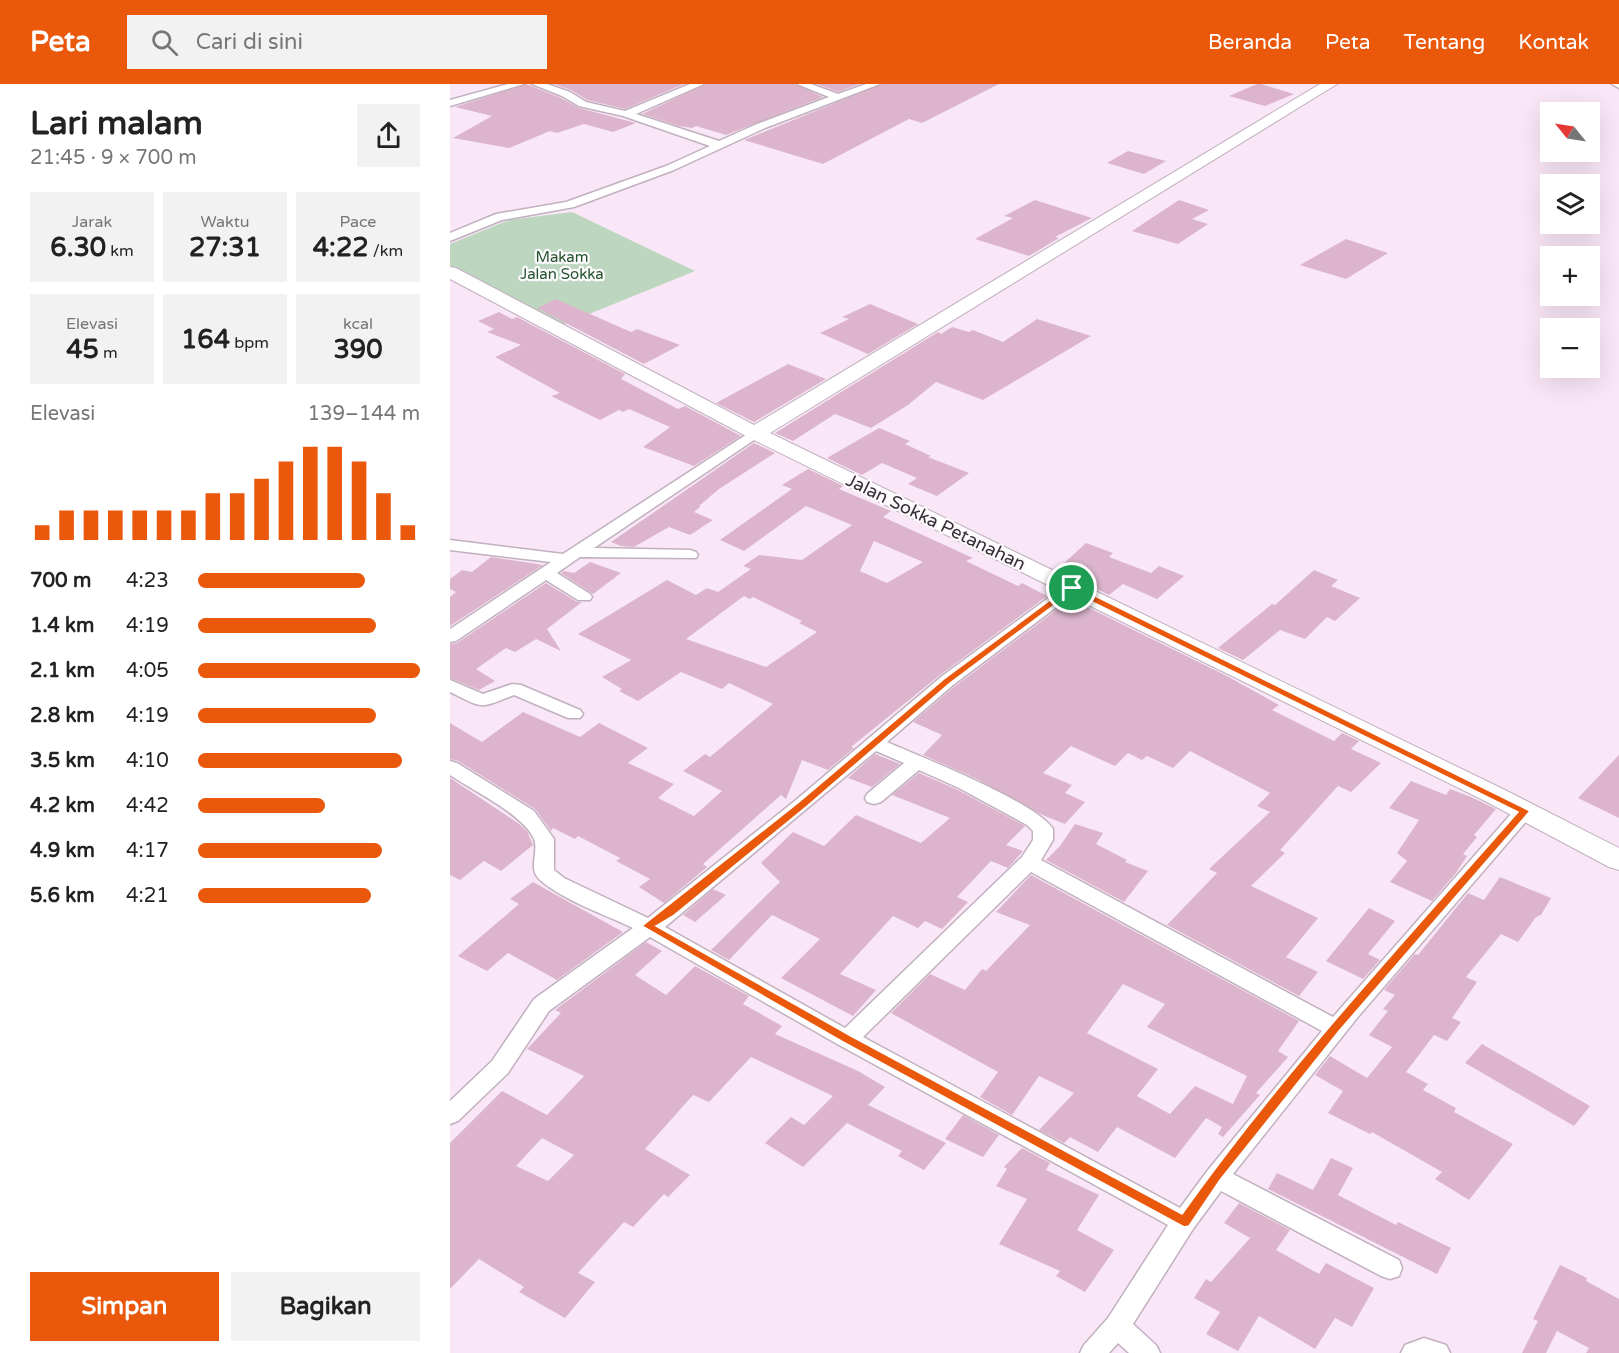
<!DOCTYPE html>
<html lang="id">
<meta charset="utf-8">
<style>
body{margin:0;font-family:"Varela Round",sans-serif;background:#f2f2f2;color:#222;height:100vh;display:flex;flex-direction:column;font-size:22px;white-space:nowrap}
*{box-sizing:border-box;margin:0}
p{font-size:20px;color:#767676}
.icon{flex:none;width:33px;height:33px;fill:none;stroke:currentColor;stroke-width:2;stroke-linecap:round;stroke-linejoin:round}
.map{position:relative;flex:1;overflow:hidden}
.details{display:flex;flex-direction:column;background:#fff;width:450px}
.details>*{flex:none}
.needle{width:39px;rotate:300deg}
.controls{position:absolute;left:1090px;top:18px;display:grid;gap:12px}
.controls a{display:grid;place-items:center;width:60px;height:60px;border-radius:0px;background:#fff;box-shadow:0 6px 24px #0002;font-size:30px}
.pin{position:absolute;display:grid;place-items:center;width:51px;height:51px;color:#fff;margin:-26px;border:3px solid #fff;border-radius:50%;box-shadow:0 2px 6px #0007}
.round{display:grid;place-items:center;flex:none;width:63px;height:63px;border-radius:0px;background:#f2f2f2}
.head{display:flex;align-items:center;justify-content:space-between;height:102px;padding:0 30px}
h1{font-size:33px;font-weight:800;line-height:45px}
.stats{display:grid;grid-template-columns:repeat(3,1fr);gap:9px;height:102px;padding:6px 30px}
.stats div{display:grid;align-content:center;border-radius:0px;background:#f2f2f2;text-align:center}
.stats b{font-size:26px;font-weight:800}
.stats small{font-size:16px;font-weight:400}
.stats p{font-size:16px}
.chart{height:168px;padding:12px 30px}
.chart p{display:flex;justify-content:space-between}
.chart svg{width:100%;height:108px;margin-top:6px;stroke:#ea580c;stroke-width:6}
.button{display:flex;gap:12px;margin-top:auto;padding:12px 30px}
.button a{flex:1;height:69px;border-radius:0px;background:#ea580c;color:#fff;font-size:24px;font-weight:800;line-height:69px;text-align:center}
.button a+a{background:#f2f2f2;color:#222}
ul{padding:0 30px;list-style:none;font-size:20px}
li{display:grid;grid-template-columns:96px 72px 1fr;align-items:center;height:45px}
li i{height:15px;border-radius:8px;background:#ea580c}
header{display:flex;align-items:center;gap:36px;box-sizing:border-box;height:84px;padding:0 30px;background:#ea580c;color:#fff}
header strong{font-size:28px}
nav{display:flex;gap:33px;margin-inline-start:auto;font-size:21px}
.search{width:420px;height:54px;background:#f2f2f2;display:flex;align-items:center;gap:15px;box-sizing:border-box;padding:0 21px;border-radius:0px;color:#767676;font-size:22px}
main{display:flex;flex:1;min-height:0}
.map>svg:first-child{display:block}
</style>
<header>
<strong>Peta</strong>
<div class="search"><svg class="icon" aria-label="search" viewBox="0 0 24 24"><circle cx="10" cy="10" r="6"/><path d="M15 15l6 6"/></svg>Cari di sini</div>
<nav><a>Beranda</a><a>Peta</a><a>Tentang</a><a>Kontak</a></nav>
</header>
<main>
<section class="details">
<div class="head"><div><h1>Lari malam</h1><p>21:45 · 9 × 700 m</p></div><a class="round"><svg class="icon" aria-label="share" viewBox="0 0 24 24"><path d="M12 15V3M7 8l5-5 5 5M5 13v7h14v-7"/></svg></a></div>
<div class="stats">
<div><p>Jarak</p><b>6.30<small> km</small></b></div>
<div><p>Waktu</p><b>27:31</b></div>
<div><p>Pace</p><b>4:22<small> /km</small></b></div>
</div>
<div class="stats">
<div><p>Elevasi</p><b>45<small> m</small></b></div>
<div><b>164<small> bpm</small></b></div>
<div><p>kcal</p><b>390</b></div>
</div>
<div class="chart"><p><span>Elevasi</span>139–144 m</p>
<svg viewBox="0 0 160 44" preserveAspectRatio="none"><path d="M5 44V38M15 44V32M25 44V32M35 44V32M45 44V32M55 44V32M65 44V32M75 44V25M85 44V25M95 44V19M105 44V12M115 44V6M125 44V6M135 44V12M145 44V25M155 44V38"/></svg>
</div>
<ul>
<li><b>700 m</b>4:23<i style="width:75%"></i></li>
<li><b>1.4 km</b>4:19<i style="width:80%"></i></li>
<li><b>2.1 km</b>4:05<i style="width:100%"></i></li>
<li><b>2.8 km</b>4:19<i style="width:80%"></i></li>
<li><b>3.5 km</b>4:10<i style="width:92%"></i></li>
<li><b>4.2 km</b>4:42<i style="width:57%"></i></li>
<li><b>4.9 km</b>4:17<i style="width:83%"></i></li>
<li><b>5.6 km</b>4:21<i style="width:78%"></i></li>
</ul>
<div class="button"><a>Simpan</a><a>Bagikan</a></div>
</section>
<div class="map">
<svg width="1169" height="1269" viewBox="0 0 1169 1269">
<rect width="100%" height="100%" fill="#f9e7f7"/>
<path fill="#bcd6bf" d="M122 128 245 187 112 241 0 182V160L59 136Z"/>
<path fill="#dcb5cc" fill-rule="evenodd" d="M76 0 111 14 129 24 186 39 163 48 134 40 107 49 100 47 59 64 3 54 42 32 5 23Z
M104 0H234L175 25 137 16 121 6Z
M256 0H345L373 13 276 51 246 42 242 44 229 42 192 30Z
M367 0H409L388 8Z
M432 0H549L472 39 459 35 373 80 294 56Z
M807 0H811L844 10 815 22 779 12Z
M678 67 716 77 694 90 657 79Z
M585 116 642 134 605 153 609 154 579 172 525 155 563 134 554 132Z
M729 116 759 126 742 135 758 140 728 160 682 147Z
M896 155 938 169 896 195 850 181Z
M106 215 181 248 187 245 230 261 194 280 87 224Z
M420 220 468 240 418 270 370 249 399 235 392 233Z
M49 228 62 235 67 233 175 290 171 295 228 325 235 322 291 352 244 382 193 363 220 343 179 325 173 328 169 326 150 336 101 312 110 309 45 273 71 261 37 248 44 245 28 237Z
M587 235 641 252 533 316 486 298 458 321 421 344 385 330 343 357 325 349 488 248 491 250 502 243 519 248 523 246 553 258Z
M338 280 376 295 304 338 266 319Z
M429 344 460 357 455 360 481 372 478 373 519 389 487 412 458 400 467 394 432 379 412 391 377 374Z
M304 359 325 369 269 405 249 422H251L244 428 263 436 240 451 219 443 184 463 171 462 161 458Z
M358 385 393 402 389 405 441 427 433 433 523 474 516 477 568 502 572 499 597 512 490 591 401 663 404 664 378 686 352 676 336 715 331 711 253 780 257 783 214 819 189 803 200 795 166 777 170 774 128 752 125 755 103 744 101 747 85 725 8 677 0 675V639L32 658 73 628 130 653 149 639 198 664 178 679 224 700 208 714 244 732 272 707 233 687 255 670 260 673 323 620 279 599 272 605 231 588 188 617 169 607 172 605 152 593 181 576 128 550 217 496 246 511 257 504 268 508 301 485 293 482 309 471 352 476 402 441 356 422 294 467 270 456 342 405 332 401ZM424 457 473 478 437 499 410 487ZM294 512 300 515 303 513 352 537 349 539 367 548 316 583 236 555Z
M636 459 663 469 659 473 701 489 709 482 734 492 707 515 673 500 659 511 637 500 644 495 611 482Z
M41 473 93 481 0 542V513L6 508 0 505V495L12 486 22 488Z
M140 478 171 489 143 510 111 489 114 487 124 489Z
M864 486 888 496 881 502 910 514 885 537 877 533 855 555 830 546 793 576 768 564 822 520 825 521Z
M96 499 127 518H132L97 545 111 567 86 555 65 568 56 564 26 585 45 597 29 606 0 594V560L7 559Z
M621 515 775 591 829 621 822 626 884 657 892 649 909 657 901 665 931 679 901 708 888 702 830 766 835 769 801 802 868 834 836 873 868 888 849 912 717 841 767 789 759 785 820 728 807 722 820 709 740 667 723 684 697 672 692 676 678 669 665 682 621 662 593 689 622 701 615 709 635 718 615 740 590 730 527 695 473 671 492 651 463 638 504 603Z
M425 670 450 680 422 703 398 694Z
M1169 671V734L1128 714Z
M469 689 508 706 575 742 556 761 573 767 558 784 541 777 507 813 518 818 492 845 475 837 468 844 443 832 390 890 426 906 403 932 331 894 370 855 322 831 279 876 261 866 330 798 311 779 343 748 374 762 406 731 471 759 500 734 442 711Z
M0 694 68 739 77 747 83 761 51 787 34 777 10 796 0 791Z
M961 697 996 711 1000 705 1021 713 1046 725 1024 751 1027 753 1013 770 1017 772 1006 789 982 817 940 798 957 777 947 769 969 736 939 724Z
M625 740 653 749 646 760 677 776 675 778 698 787 674 818 596 776 610 762Z
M581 791 849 937 828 967 838 973 806 1009 810 1011 773 1053 768 1050 772 1043 756 1034 725 1074 667 1043 648 1068 620 1053 614 1059 589 1046 624 1009 589 992 562 1031 530 1013 548 988 441 929 480 890 515 906 532 885 536 887 580 841 546 828ZM673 900 715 920 697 943 797 992 783 1020 745 1002 720 1030 687 1012 708 985 637 949Z
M1050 793 1101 814 1091 831 1086 833 1068 858 1051 850 1016 893 1027 898 1002 934 1011 938 997 957 984 951 956 988 978 1000 973 1006 1006 1024 1004 1028 1063 1060 1019 1116 985 1095 992 1088 922 1048 920 1050 878 1029 893 1007 865 991 880 972 917 994 942 963 919 951 938 927 933 925 945 911 934 906 965 870 968 871 1018 809 1034 816Z
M83 798 173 848 107 896 58 869 37 887 8 872 69 820 60 815Z
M263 805 276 811 245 838 233 831Z
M919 824 945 837 918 870 930 876 913 895 876 877Z
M196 858 212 867 185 891 216 911 245 882 299 912 293 920 332 942 325 950 408 987 435 1003 418 1021 496 1059 474 1086 448 1072 452 1067 397 1039 353 1083 315 1059 341 1033 354 1041 383 1012 301 973 259 1018 243 1011 195 1065 240 1091 218 1113 214 1110 183 1143 174 1138 128 1189 145 1198 115 1234 69 1208 74 1203 29 1175 0 1205V1059L52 1007 97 1031 134 992 77 965 111 929 105 926ZM92 1054 124 1071 98 1097 66 1082Z
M1032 960 1140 1022 1124 1042 1015 979Z
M513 1031 549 1051 533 1073 495 1055Z
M572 1064 600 1079 596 1086 649 1111 627 1146 664 1166 635 1208 606 1192 610 1187 549 1160 577 1115 546 1102 557 1085 554 1083Z
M881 1074 903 1084 888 1111 946 1141 948 1138 1001 1164 987 1190 818 1105 827 1089 863 1106Z
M789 1119 840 1146 826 1166 869 1190 876 1179 924 1204 902 1243 885 1234 865 1265 809 1232 788 1267 756 1250 770 1228 744 1214 756 1195 761 1198 800 1154 774 1139Z
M1110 1181 1137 1194 1136 1197 1169 1215V1269H1136L1139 1264 1107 1247 1096 1269H1072L1088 1237 1083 1235Z"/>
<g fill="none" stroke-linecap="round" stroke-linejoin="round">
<defs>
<path id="street" d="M58 0H74L0 22V16Z
M82 0H97L120 8 136 18 175 27 240 0H254L186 30 269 57 307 40 379 13 347 0H361L388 10 416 0H430L315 44 224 86 124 123 52 136 0 157V149L46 130 116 118 216 82 260 62 173 32 129 22 112 12Z
M1162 0H1169V4Z
M305 345 310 346 312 349 310 352 144 464 240 466 246 468 248 471 246 474 130 473 107 489 140 510 142 513 140 516H128L96 496 6 557 0 558V545L101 478 0 466V456L113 470Z
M622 499 628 501 630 504 628 507 503 601 437 658C471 673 586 718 603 745V756L591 776 883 933 1068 722 1075 721 1082 722 1085 727 907 934 783 1090 949 1176 952 1184 949 1192 940 1195 931 1192 771 1107 743 1145 683 1240 706 1261 710 1269H679L668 1259 659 1269H630L634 1261 658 1234 718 1141 389 961 200 853 99 927 58 989 8 1037 0 1040V1017L42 977 84 915 183 844C156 831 110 815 89 795 78 784 89 768 84 755 74 731 22 706 0 691V677L7 679 84 727 104 755V786L114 794 198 834 346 716 491 593 616 501ZM426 667 454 679 417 710 415 714 417 718 424 720 431 718 469 686 509 704 577 741 583 747V756L572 773 395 944 215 843ZM581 788 872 947 758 1086 730 1124 413 953Z
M0 596 33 610 62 600 71 601 130 626 133 630 130 634H118L64 611C29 625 34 625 0 608Z
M974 1254 996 1261 1000 1269H951L955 1261Z"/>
<path id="secondary" d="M870 0H887L320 349 1053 705 1169 764V786L1159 783 1035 717 298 353 0 195V183L6 184 304 341Z"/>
</defs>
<use href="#street" stroke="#c1b0bf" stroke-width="3"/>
<use href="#secondary" stroke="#c1b0bf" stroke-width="2"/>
<use href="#street" fill="#fff" fill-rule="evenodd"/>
<use href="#secondary" fill="#fff" fill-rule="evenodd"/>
</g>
<path fill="#ea580c" stroke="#fff" stroke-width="1.5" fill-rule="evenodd" d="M619 502H625L1080 727 889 947 770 1096 739 1142 734 1143 393 958 192 842 349 718 494 595ZM622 508 1068 728C953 859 833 988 732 1130L401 952 206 842 223 832 356 723 500 599Z"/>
<g text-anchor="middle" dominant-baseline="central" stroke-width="4.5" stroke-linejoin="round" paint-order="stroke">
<g font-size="15" fill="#23532c" stroke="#fdfafd">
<text x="112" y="173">Makam<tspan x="112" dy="17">Jalan Sokka</tspan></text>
</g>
<g font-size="18" fill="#362f35" stroke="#fdfafd">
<text transform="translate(486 438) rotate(26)">Jalan Sokka Petanahan</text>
</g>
</g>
</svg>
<div class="controls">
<a><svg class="needle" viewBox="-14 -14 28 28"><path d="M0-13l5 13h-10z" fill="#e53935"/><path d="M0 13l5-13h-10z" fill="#767676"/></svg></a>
<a><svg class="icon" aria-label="layers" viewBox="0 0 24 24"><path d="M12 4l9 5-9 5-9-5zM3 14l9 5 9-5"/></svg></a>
<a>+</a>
<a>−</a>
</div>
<div class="pin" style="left:622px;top:504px;background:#1e9e55"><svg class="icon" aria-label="arrive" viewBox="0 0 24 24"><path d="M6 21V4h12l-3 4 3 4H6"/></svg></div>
</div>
</main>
